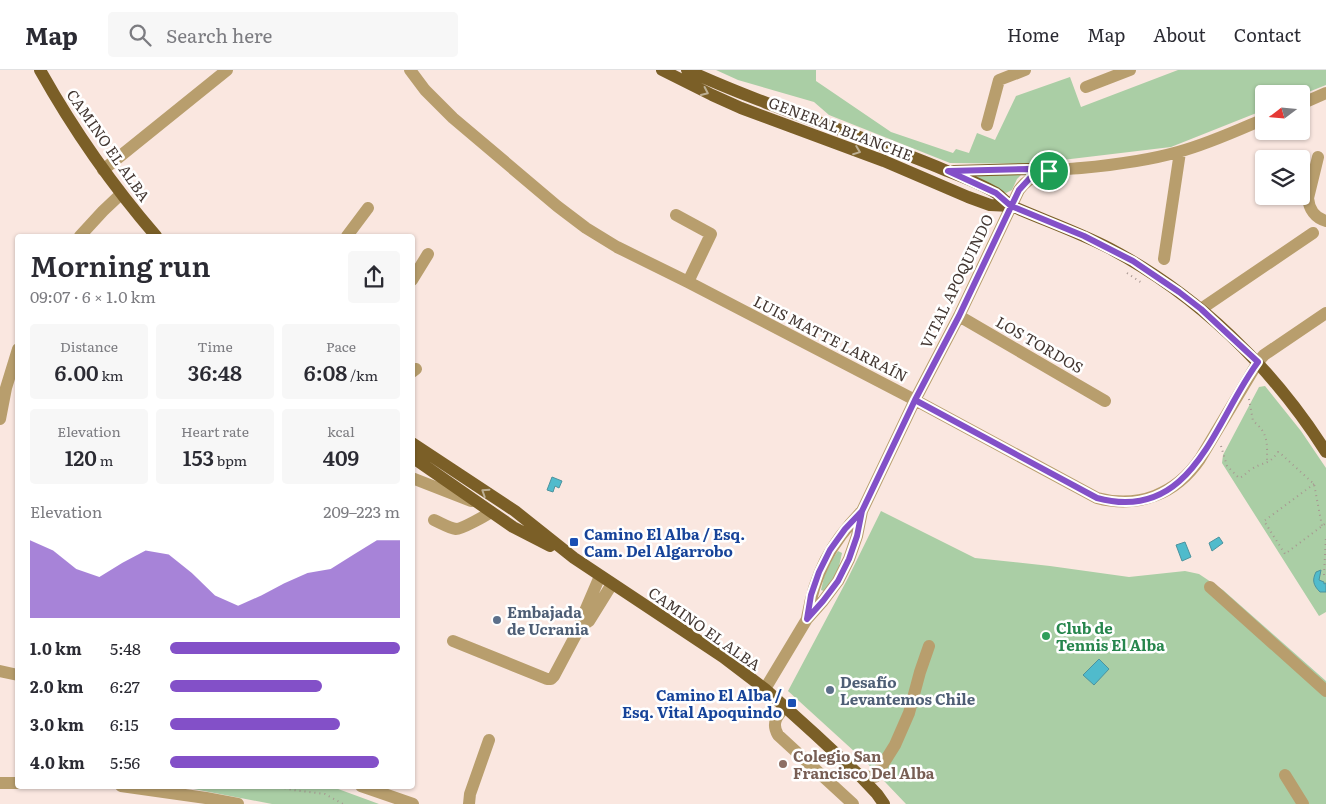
<!DOCTYPE html>
<meta charset="utf-8">
<style>
body{margin:0;font-family:Literata,serif;background:#f7f7f7;color:#2b2b33;height:100vh;display:flex;flex-direction:column;font-size:19px;white-space:nowrap}
*{box-sizing:border-box;margin:0}
p{font-size:16px;color:#7c7c81}
.icon{flex:none;width:28px;height:28px;fill:none;stroke:currentColor;stroke-width:2;stroke-linecap:round;stroke-linejoin:round}
.map{position:relative;flex:1;overflow:hidden}
.details{position:absolute;left:15px;top:164px;width:400px;height:555px;display:flex;flex-direction:column;background:#fff;border-radius:5px;box-shadow:0 1px 4px #0004}
.details>*{flex:none}
.needle{width:32px;rotate:254deg}
.controls{position:absolute;left:1255px;top:15px;display:grid;gap:10px}
.controls a{display:grid;place-items:center;width:55px;height:55px;border-radius:5px;background:#fff;box-shadow:0 1px 4px #0004;font-size:25px}
.pin{position:absolute;display:grid;place-items:center;width:42px;height:42px;color:#fff;margin:-21px;border:2px solid #fff;border-radius:50%;box-shadow:0 1px 5px #0007}
.round{display:grid;place-items:center;flex:none;width:52px;height:52px;border-radius:5px;background:#f7f7f7}
.overview{display:flex;align-items:center;justify-content:space-between;height:85px;padding:0 15px}
h1{font-size:28px;font-weight:600;line-height:38px}
.metrics{display:grid;grid-template-columns:repeat(3,1fr);gap:8px;height:85px;padding:5px 15px}
.metrics div{display:grid;align-content:center;border-radius:5px;background:#f7f7f7;text-align:center}
.metrics b{font-size:21px;font-weight:600}
.metrics small{font-size:14px;font-weight:400}
.metrics p{font-size:14px}
.chart{height:140px;padding:10px 15px}
.chart p{display:flex;justify-content:space-between}
.chart svg{width:100%;height:90px;margin-top:5px;fill:#8350c8;opacity:.7}
ul{padding:0 15px;list-style:none;font-size:16px}
li{display:grid;grid-template-columns:80px 60px 1fr;align-items:center;height:38px}
li i{height:12px;border-radius:6px;background:#8350c8}
header{display:flex;align-items:center;gap:30px;box-sizing:border-box;height:70px;padding:0 25px;background:#fff;border-bottom:1px solid #e1e1e2}
header strong{font-size:24px}
nav{display:flex;gap:28px;margin-inline-start:auto;font-size:18px}
.search{width:350px;height:45px;background:#f7f7f7;display:flex;align-items:center;gap:12px;box-sizing:border-box;padding:0 18px;border-radius:5px;color:#7c7c81;font-size:19px}
.map>svg:first-child{display:block}
</style>
<header>
<strong>Map</strong>
<div class="search"><svg class="icon" aria-label="search" viewBox="0 0 24 24"><circle cx="10" cy="10" r="6"/><path d="M15 15l6 6"/></svg>Search here</div>
<nav><a>Home</a><a>Map</a><a>About</a><a>Contact</a></nav>
</header>
<div class="map">
<svg width="1326" height="734" viewBox="0 0 1326 734">
<rect width="100%" height="100%" fill="#fae7e0"/>
<path fill="#aacea5" d="M716 0H816V11L891 62 953 83 956 79 969 83 977 63 995 70 1016 26 1070 7 1081 37 1178 0H1326V15L1301 25 1264 24V40L1171 77 1029 94 950 93 829 45 814 32 738 10Z
M1022 104 1017 109 1012 120 1006 123 964 105Z
M1265 316 1301 361 1326 398V542L1319 546 1222 393 1223 385 1259 317Z
M881 441 975 488 1050 496 1129 507 1185 501 1199 504 1223 520 1326 611V734H906L867 693 788 621 848 508Z
M838 481 842 483 837 505 824 521 821 520 826 499Z
M178 716H330L379 734H272Z"/>
<path fill="#50bbcc" stroke="#4c939e" d="M552 407 562 411 559 418 555 416 553 422 547 420Z
M1219 467 1223 473 1212 481 1209 473Z
M1185 472 1191 487 1182 491 1176 475Z
M1321 500 1319 510 1324 512V514L1326 513V522H1320C1313 515 1312 510 1316 502Z
M1099 589 1109 599 1094 615 1083 605Z"/>
<g fill="none" stroke-linecap="round" stroke-linejoin="round">
<path stroke="#a79791" stroke-width="2" stroke-dasharray="1 4" stroke-linecap="butt" d="M1127 203 1142 213
M1249 329 1253 351C1269 363 1267 374 1267 393
M1221 376 1227 396 1239 408C1245 406 1246 402 1252 399 1264 391 1268 396 1278 382L1280 383 1314 414 1322 456
M1314 414 1264 451 1285 484 1326 453
M1324 505 1326 466
M275 716 293 720 325 724 343 734"/>
<path stroke="#b89e6d" stroke-width="12" d="M410 0 425 20 453 48 557 136 586 158 617 177 688 212 915 330 1097 428C1138 439 1176 424 1200 389L1258 292 1264 285 1326 243
M1086 17 1130 0
M1301 34 1326 23
M987 55 999 10 1025 0
M1318 87 1308 128C1309 139 1315 148 1326 151
M103 100 227 0
M676 145 711 164 688 212
M80 166 103 141 121 124
M347 166 368 138
M1164 189 1180 82
M412 210 428 184
M1201 239 1313 163
M959 246 1105 331
M412 302 416 299
M0 349 6 318 18 279
M412 408 471 431
M434 450C441 453 449 458 456 459 462 459 485 446 491 442
M1210 517 1326 621
M807 548C815 503 830 474 862 441
M580 557 589 551 612 514
M453 571 547 609H551L554 606 580 557 582 548 600 506
M0 601 18 605
M765 619 807 549 823 531 838 511 849 489 857 466 862 441 915 330 959 246 1019 120C1034 99 1058 100 1081 98 1114 95 1146 91 1178 82 1208 74 1236 61 1264 49
M785 637C777 646 771 653 778 665L853 734
M1285 705 1303 734
M860 706 875 707 895 675 909 643 920 602 929 576
M0 713H18
M121 716 206 728 238 734
M361 716 413 734
M469 734 470 724 489 670"/>
<path stroke="#7b5f27" stroke-width="12" d="M40 0C73 59 112 115 156 166
M662 0 712 25 741 38 884 91 968 127 990 135 1011 136
M687 0C772 39 862 65 947 101 963 107 981 114 996 123 1002 127 1007 134 1014 137 1046 151 1078 162 1109 178 1198 225 1272 297 1326 382
M954 101 1028 99 1049 101
M412 373 515 441 574 488 723 587 765 619 816 665 860 706 877 724 884 734
M412 387 513 457 550 476"/>
</g>
<defs><path id="oneway-chevron" d="M-2-3.5L2.5 0L-2 3.5" fill="none" stroke-width="1.6" stroke-linecap="round" stroke-linejoin="round" transform="scale(1.25)"/></defs>
<g stroke="#bdaf93">
<use href="#oneway-chevron" transform="translate(705 22) rotate(25)"/>
<use href="#oneway-chevron" transform="translate(857 81) rotate(21)"/>
<use href="#oneway-chevron" transform="translate(485 422) rotate(-147)"/>
</g>
<g fill="none" stroke-linecap="round" stroke-linejoin="round">
<defs>
<path id="route" d="M1049 101 1030 108 1019 120 959 246 915 330 862 441 857 466 849 489 838 511 823 531 807 549 811 525 819 502 830 480 845 459 862 441 915 330 1097 428C1193 454 1214 351 1258 292L1201 239 1179 222 1133 191 1084 166 1011 136 996 123 948 101 1028 99 1049 101"/>
</defs>
<use href="#route" stroke="#fff" stroke-width="10"/>
<use href="#route" stroke="#8350c8" stroke-width="6"/>
</g>
<g fill="#1a4fb4" stroke="#fff" stroke-width="2">
<rect x="569" y="467" width="10" height="10" rx="2.5"/>
<rect x="787" y="628" width="10" height="10" rx="2.5"/>
</g>
<g fill="#5c6f8a" stroke="#fff" stroke-width="2">
<circle cx="497" cy="550" r="5"/>
<circle cx="830" cy="620" r="5"/>
</g>
<circle fill="#2e9e5b" stroke="#fff" stroke-width="2" cx="1046" cy="566" r="5"/>
<circle fill="#8d6e63" stroke="#fff" stroke-width="2" cx="783" cy="694" r="5"/>
<g text-anchor="middle" dominant-baseline="central" stroke-width="5" stroke-linejoin="round" paint-order="stroke">
<g font-size="15" fill="#433732" stroke="#fff">
<text transform="translate(841 58) rotate(21)">GENERAL BLANCHE</text>
<text transform="translate(109 75) rotate(55)">CAMINO EL ALBA</text>
<text transform="translate(956 211) rotate(-64)">VITAL APOQUINDO</text>
<text transform="translate(831 268) rotate(27)">LUIS MATTE LARRAÍN</text>
<text transform="translate(1040 274) rotate(30)">LOS TORDOS</text>
<text transform="translate(705 558) rotate(35)">CAMINO EL ALBA</text>
</g>
<g font-size="15" font-weight="bold" fill="#164399" stroke="#fff" text-anchor="start">
<text x="584" y="463">Camino El Alba / Esq.<tspan x="584" dy="17">Cam. Del Algarrobo</tspan></text>
<text x="782" y="624" text-anchor="end">Camino El Alba /<tspan x="782" dy="17">Esq. Vital Apoquindo</tspan></text>
</g>
<g font-size="15" font-weight="bold" fill="#4e5e75" stroke="#fff" text-anchor="start">
<text x="507" y="541">Embajada<tspan x="507" dy="17">de Ucrania</tspan></text>
<text x="840" y="611">Desafío<tspan x="840" dy="17">Levantemos Chile</tspan></text>
</g>
<g font-size="15" font-weight="bold" fill="#27864d" stroke="#fff" text-anchor="start">
<text x="1056" y="557">Club de<tspan x="1056" dy="17">Tennis El Alba</tspan></text>
</g>
<g font-size="15" font-weight="bold" fill="#785e54" stroke="#fff" text-anchor="start">
<text x="793" y="685">Colegio San<tspan x="793" dy="17">Francisco Del Alba</tspan></text>
</g>
</g>
</svg>
<div class="controls">
<a><svg class="needle" viewBox="-14 -14 28 28"><path d="M0-13l5 13h-10z" fill="#e53935"/><path d="M0 13l5-13h-10z" fill="#7c7c81"/></svg></a>
<a><svg class="icon" aria-label="layers" viewBox="0 0 24 24"><path d="M12 4l9 5-9 5-9-5zM3 14l9 5 9-5"/></svg></a>
</div>
<div class="pin" style="left:1049px;top:101px;background:#1e9e55"><svg class="icon" aria-label="arrive" viewBox="0 0 24 24"><path d="M6 21V4h12l-3 4 3 4H6"/></svg></div>
<section class="details">
<div class="overview"><div><h1>Morning run</h1><p>09:07 · 6 × 1.0 km</p></div><a class="round"><svg class="icon" aria-label="share" viewBox="0 0 24 24"><path d="M12 15V3M7 8l5-5 5 5M5 13v7h14v-7"/></svg></a></div>
<div class="metrics">
<div><p>Distance</p><b>6.00<small> km</small></b></div>
<div><p>Time</p><b>36:48</b></div>
<div><p>Pace</p><b>6:08<small> /km</small></b></div>
</div>
<div class="metrics">
<div><p>Elevation</p><b>120<small> m</small></b></div>
<div><p>Heart rate</p><b>153<small> bpm</small></b></div>
<div><p>kcal</p><b>409</b></div>
</div>
<div class="chart"><p><span>Elevation</span>209–223 m</p>
<svg viewBox="0 0 160 44" preserveAspectRatio="none"><path d="M0 44V6L10 11L20 20L30 24L40 17L50 11L60 13L70 22L80 33L90 38L100 33L110 27L120 22L130 20L140 13L150 6L160 6V44z"/></svg>
</div>
<ul>
<li><b>1.0 km</b>5:48<i style="width:100%"></i></li>
<li><b>2.0 km</b>6:27<i style="width:66%"></i></li>
<li><b>3.0 km</b>6:15<i style="width:74%"></i></li>
<li><b>4.0 km</b>5:56<i style="width:91%"></i></li>
</ul>
</section>
</div>
